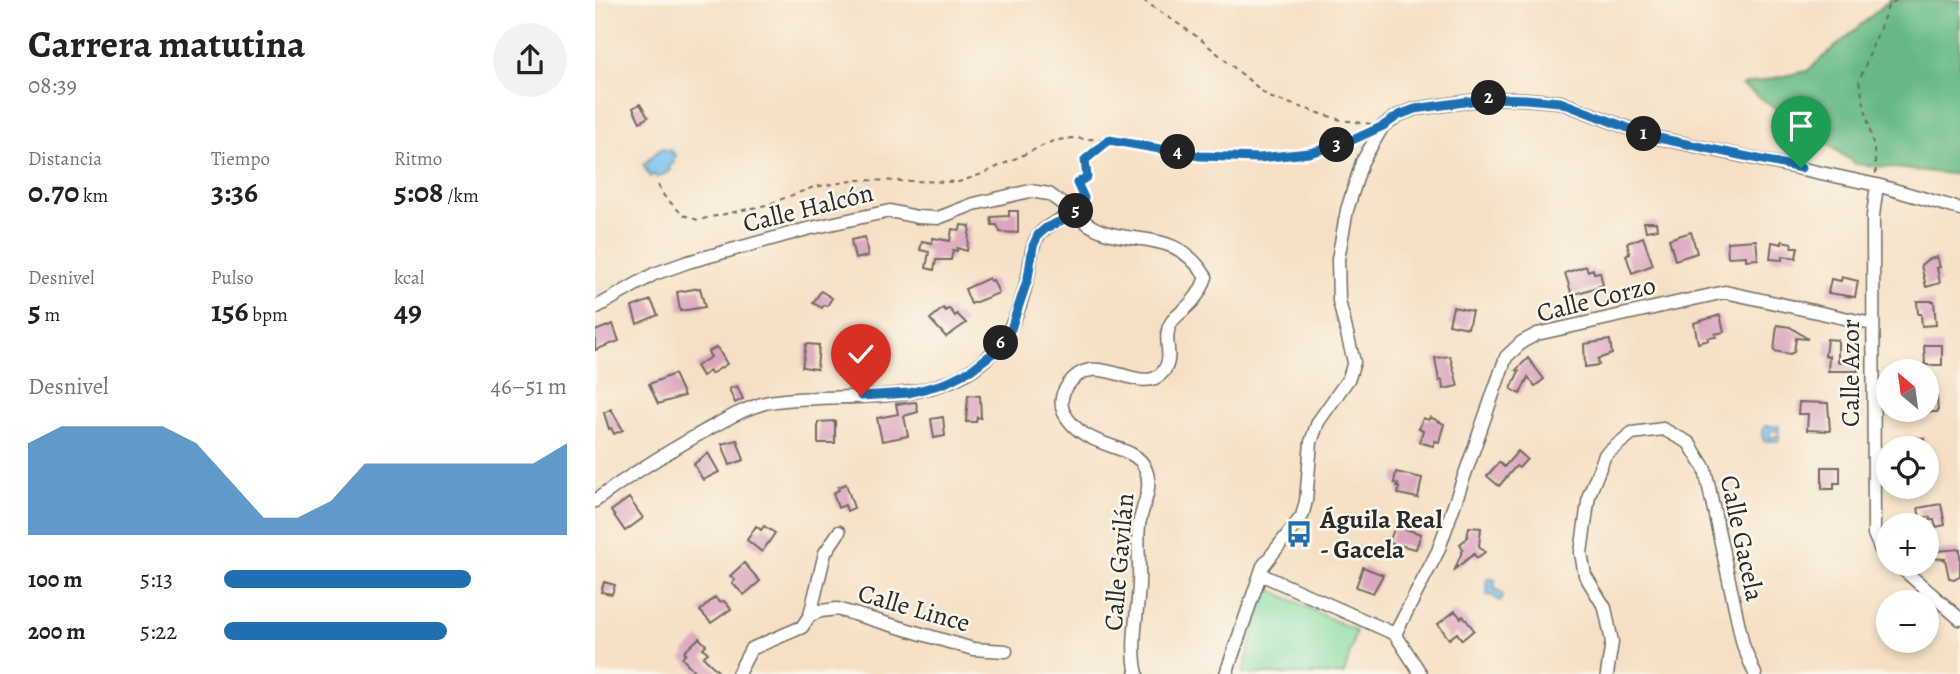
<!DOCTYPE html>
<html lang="es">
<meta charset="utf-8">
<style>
body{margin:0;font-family:Alegreya,serif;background:#f2f2f2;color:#222;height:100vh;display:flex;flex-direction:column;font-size:26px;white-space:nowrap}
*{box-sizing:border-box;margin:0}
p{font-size:23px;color:#767676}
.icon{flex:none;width:38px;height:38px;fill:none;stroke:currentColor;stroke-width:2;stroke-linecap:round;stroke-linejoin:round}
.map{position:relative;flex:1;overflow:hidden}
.details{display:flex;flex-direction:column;background:#fff;width:595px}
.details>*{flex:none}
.needle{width:46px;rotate:331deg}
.fabs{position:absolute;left:1281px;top:359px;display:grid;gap:14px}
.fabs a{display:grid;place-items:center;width:63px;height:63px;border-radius:50%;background:#fff;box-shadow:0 4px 10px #0003;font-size:35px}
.pin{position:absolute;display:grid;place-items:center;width:60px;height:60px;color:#fff;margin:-72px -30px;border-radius:50% 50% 50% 0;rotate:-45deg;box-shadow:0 0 7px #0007}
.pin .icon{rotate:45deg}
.km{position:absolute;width:35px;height:35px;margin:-18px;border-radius:50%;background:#222;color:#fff;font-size:19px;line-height:35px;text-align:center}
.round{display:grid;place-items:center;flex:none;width:74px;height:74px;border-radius:37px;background:#f2f2f2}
.summary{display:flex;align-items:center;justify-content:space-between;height:119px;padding:0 28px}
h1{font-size:38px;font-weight:700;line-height:52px}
.metrics{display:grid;grid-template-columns:repeat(3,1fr);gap:10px;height:119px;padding:7px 28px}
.metrics div{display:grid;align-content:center}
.metrics b{font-size:30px;font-weight:700}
.metrics small{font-size:19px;font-weight:400}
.metrics p{font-size:19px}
.chart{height:196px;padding:14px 28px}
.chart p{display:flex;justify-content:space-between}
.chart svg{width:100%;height:126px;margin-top:7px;fill:#1f6fb2;opacity:.7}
ul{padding:0 28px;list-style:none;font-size:23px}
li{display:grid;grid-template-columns:112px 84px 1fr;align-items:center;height:52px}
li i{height:18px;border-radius:9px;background:#1f6fb2}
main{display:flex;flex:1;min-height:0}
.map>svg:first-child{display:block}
</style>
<main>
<section class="details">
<div class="summary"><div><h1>Carrera matutina</h1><p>08:39</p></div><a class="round"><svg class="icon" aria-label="share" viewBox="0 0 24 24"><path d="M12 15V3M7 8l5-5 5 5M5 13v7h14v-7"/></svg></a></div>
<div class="metrics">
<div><p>Distancia</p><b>0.70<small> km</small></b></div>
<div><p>Tiempo</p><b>3:36</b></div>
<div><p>Ritmo</p><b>5:08<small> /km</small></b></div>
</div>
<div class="metrics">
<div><p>Desnivel</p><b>5<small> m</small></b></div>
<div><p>Pulso</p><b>156<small> bpm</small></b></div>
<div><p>kcal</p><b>49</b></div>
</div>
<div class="chart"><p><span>Desnivel</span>46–51 m</p>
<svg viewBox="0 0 160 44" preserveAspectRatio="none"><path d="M0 44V12L10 6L20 6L30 6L40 6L50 12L60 25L70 38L80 38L90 32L100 19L110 19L120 19L130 19L140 19L150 19L160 12V44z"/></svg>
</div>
<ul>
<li><b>100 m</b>5:13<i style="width:72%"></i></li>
<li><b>200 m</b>5:22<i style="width:65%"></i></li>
</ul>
</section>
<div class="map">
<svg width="1365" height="674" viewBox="0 0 1365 674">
<rect width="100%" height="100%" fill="#fbf7ec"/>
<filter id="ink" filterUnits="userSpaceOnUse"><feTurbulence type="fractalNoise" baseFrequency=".0143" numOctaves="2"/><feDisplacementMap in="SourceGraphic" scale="14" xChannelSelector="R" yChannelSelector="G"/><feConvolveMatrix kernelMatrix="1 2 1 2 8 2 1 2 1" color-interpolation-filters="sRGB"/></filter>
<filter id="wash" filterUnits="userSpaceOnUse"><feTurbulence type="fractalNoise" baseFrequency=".00686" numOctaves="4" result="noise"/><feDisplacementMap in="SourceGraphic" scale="28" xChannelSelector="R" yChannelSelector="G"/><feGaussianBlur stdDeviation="1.57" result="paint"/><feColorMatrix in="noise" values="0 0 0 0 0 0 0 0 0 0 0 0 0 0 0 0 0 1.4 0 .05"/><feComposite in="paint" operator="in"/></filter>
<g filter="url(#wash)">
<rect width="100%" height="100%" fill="#f5e0c5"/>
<path fill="#7ed99f" stroke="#548265" stroke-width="2" d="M670 587 761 631 749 674H648Z"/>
<path fill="#66b986" stroke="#487258" stroke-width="2" d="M1295 0H1365V175L1261 164 1147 85 1212 71Z"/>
<path fill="#73c0ed" stroke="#4f768c" stroke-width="2" d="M68 148 70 151 74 149 76 153 78 152 81 157 77 160 79 163 74 166 76 170 62 178 59 174 55 177 48 164C57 158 60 152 68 148Z
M1170 426H1184V432L1179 430 1174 432 1176 438 1184 435V441H1169L1167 434Z
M893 578 900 580 899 587 908 595 907 600 904 601 899 596 892 595 893 588 891 582Z"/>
<g id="blocks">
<path fill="#dba6bd" d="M45 104 53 117 45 122 38 108Z
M414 211H423V233L405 232 402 225H397L396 217 414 216Z
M1049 222H1061L1062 229 1051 231Z
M366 225 375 226 372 251 362 248V251L358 250 356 260H341L339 270 331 268 334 252 325 250 327 241 337 243 338 238 355 241 357 229 365 230Z
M1096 232 1102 253 1080 260 1074 239Z
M270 237 273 256 260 259 256 240Z
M1048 237 1058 265 1037 273 1031 255 1035 253 1032 243Z
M1161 240 1163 259 1151 260V256L1133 257 1132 242Z
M1187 241 1197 243V247H1203L1201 258 1187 256V260L1175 259 1177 242 1187 244Z
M1342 257 1345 267 1342 268 1345 283 1331 287 1326 265 1332 260Z
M991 266 993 271 998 269 999 273 1005 272 1008 285 977 295 970 273Z
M1247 277 1263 281 1260 297 1233 293 1236 279 1246 281Z
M394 278 395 281 398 280 404 293 376 304 370 289Z
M105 288 110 307 85 311 82 292Z
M226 291 237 298 232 306 229 305 227 308 218 303Z
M56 300 63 315 42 324 37 307Z
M1322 301H1339L1341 325 1327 326 1326 314H1323Z
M858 307 877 311 873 328 854 324Z
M348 308 351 311 354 308 360 316 362 314 371 323 351 337 335 319Z
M1125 315 1129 332 1120 334 1121 337 1113 338 1114 340 1103 343 1099 323Z
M18 324 24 341 0 350V331Z
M1182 325 1195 327 1213 339 1201 338 1199 352 1195 354 1179 351Z
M1232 339 1243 340V362H1263V371H1233L1234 356H1230Z
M1015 340 1017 354 1003 359 1004 365 990 367 989 344Z
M211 344 224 345 222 369 207 367Z
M1329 345H1347V365H1330Z
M122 347 132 364 116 374 115 371 107 376 101 366 116 357 113 352Z
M855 356 863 386 848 389 847 380 844 381 840 358Z
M933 358 949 379 940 386 933 377 925 394 916 389 924 371 921 370Z
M79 374 89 396 63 404 54 384Z
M142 386 148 399 140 403 134 389Z
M373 395 385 396 386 418 382 417 381 422H371Z
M1332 396H1342L1343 412H1332Z
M321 402 323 412 309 416 313 436 287 441 282 418 303 414 301 404Z
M1204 402 1233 403 1235 431 1212 430 1213 414H1203Z
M16 409 28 430 19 434 16 428 14 429 9 413Z
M348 417 350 436 339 438 336 419Z
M835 417 849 424 844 442 840 441 838 446 824 442 828 431 824 429 828 418 834 420Z
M240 421V443H223V422Z
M1307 438H1329V448H1307Z
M142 440 149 460 135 465 127 444Z
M923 451 932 459 924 468 921 466 904 486 892 476 904 462 909 467Z
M113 453 124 472 108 480 99 464Z
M1227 467H1245V483H1239V489H1227Z
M801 472 827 478 823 498 803 494 804 487H802L803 484 799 483Z
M251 484 259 508 252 511 250 505 243 508 238 493 244 490 243 487Z
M34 498 48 518 30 531 16 511Z
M1346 504 1350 525 1341 527 1339 520H1335V517L1325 518 1323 508Z
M161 526 166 530 169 526 180 533 167 552 152 540Z
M800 526 826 534 821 549 794 543Z
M874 527 886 528 884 546 890 552 882 558 879 554 860 569 868 549 865 544 872 538Z
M1332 549 1341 551 1365 549V576L1359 579 1354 578 1350 559 1332 558Z
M149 563 165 581 149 595 137 583 140 580 135 576Z
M768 567 788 575 778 593 761 587Z
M9 582 20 585 17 594 6 592Z
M120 597 124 602 129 601 136 609 116 623 105 611Z
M860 611 866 618 868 616 879 630 867 640 862 633 854 639 843 624Z
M104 638 111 645 108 648 113 653 108 657 126 674H102L87 658 91 654 89 652Z"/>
</g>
</g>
<g filter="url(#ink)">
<use href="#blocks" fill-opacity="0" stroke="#726a61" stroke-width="2"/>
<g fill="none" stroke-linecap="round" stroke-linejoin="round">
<defs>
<path id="minor" d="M1282 185 1278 216 1279 534 1286 550 1293 556
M0 308 59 274 93 262 212 229 295 211 322 217 343 218 379 204 435 191 454 194 480 213
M0 501C34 475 71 453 108 432 128 421 148 409 170 403 187 399 206 399 223 398 275 396 333 399 378 369 412 346 424 315 433 276 436 263 435 246 444 235 451 224 469 219 480 213 521 257 574 217 611 277 607 290 601 299 591 308 586 313 579 317 576 323 566 339 581 358 567 373 544 398 498 343 471 388 466 395 465 405 469 413 490 451 539 442 550 468 559 487 547 506 544 525 542 544 545 564 544 584 543 613 535 645 542 674
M1302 564 1365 619
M665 574 800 634 826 674
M215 615 230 553 244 532
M800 634 843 551 911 357 927 342 942 334 1130 292 1277 324
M143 674 156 649 207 627 215 615 226 611 242 609 378 649 411 651
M631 674 668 566 707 516 711 501 716 442 723 422 754 378 759 362 744 301 743 259 752 210 767 162 788 126 804 115 820 109 897 98 931 99 965 102 1054 136 1282 185 1365 209
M1012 674 1017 642 1010 608 990 575 986 553 994 495 1010 455 1037 433 1068 429 1094 443 1110 469 1148 645 1160 674"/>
</defs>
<use href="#minor" stroke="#726a61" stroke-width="15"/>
<path stroke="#726a61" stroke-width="2" stroke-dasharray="5 5" stroke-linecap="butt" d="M548 0 604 38 674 97 746 120 776 124
M1281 174 1279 149 1264 81 1293 7 1301 0
M63 185 69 196 88 215 103 220 171 205 219 187 263 180 364 182 387 174 458 141 476 138 514 140 605 156 664 158 714 154 751 143 768 135
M486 203 489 198 482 183 492 177 490 160 514 141"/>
<use href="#minor" stroke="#fff" stroke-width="12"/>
</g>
</g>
<g fill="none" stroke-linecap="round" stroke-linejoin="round" filter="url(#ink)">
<defs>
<path id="route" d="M266 396 314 393 348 384 376 370 402 350 416 329 433 278 438 246 443 235 451 228 480 214 489 198 482 183 492 177 490 160 514 140 605 156 664 158 714 153 751 143 788 126 804 115 820 109 897 98 931 99 965 102 1054 136 1206 168"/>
</defs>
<use href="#route" stroke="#fff" stroke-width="14"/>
<use href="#route" stroke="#1f6fb2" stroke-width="9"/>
</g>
<defs>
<symbol id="bus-bare" viewBox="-9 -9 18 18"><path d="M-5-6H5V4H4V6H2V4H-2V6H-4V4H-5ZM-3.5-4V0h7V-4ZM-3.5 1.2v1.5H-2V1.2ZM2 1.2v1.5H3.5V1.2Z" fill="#1f6fb2" stroke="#fbf7ec" stroke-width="2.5" paint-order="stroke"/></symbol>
</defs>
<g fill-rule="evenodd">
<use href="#bus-bare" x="685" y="515" width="38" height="38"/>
</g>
<g text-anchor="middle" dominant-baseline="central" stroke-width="5" stroke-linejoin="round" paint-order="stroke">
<g font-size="26" fill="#2b2b2b" stroke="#fbf7ec">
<text transform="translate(213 208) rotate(-14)">Calle Halcón</text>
<text transform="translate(1001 299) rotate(-14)">Calle Corzo</text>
<text transform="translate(1255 373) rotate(-90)">Calle Azor</text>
<text transform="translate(1147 538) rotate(78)">Calle Gacela</text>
<text transform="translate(524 562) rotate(-85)">Calle Gavilán</text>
<text transform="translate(319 608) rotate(16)">Calle Lince</text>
</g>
<g font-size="26" font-weight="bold" fill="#2b2b2b" stroke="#fbf7ec" text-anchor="start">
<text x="725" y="519">Águila Real<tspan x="725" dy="30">- Gacela</tspan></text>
</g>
</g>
</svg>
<div class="fabs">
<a><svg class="needle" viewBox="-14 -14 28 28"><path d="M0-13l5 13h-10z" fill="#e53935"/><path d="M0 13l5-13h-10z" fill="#767676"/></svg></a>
<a><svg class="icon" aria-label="locate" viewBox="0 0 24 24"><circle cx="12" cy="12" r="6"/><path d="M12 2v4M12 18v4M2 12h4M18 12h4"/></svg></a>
<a>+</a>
<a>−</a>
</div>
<div class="pin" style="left:1206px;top:168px;background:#1e9e55"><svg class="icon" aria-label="arrive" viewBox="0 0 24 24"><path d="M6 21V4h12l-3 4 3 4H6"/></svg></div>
<div class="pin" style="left:266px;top:396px;background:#d93025"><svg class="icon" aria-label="check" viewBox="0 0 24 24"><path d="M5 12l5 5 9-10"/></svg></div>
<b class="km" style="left:1049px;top:134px">1</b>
<b class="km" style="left:894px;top:98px">2</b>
<b class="km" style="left:742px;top:145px">3</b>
<b class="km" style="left:583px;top:152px">4</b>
<b class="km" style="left:481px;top:211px">5</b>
<b class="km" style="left:406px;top:343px">6</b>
</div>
</main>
